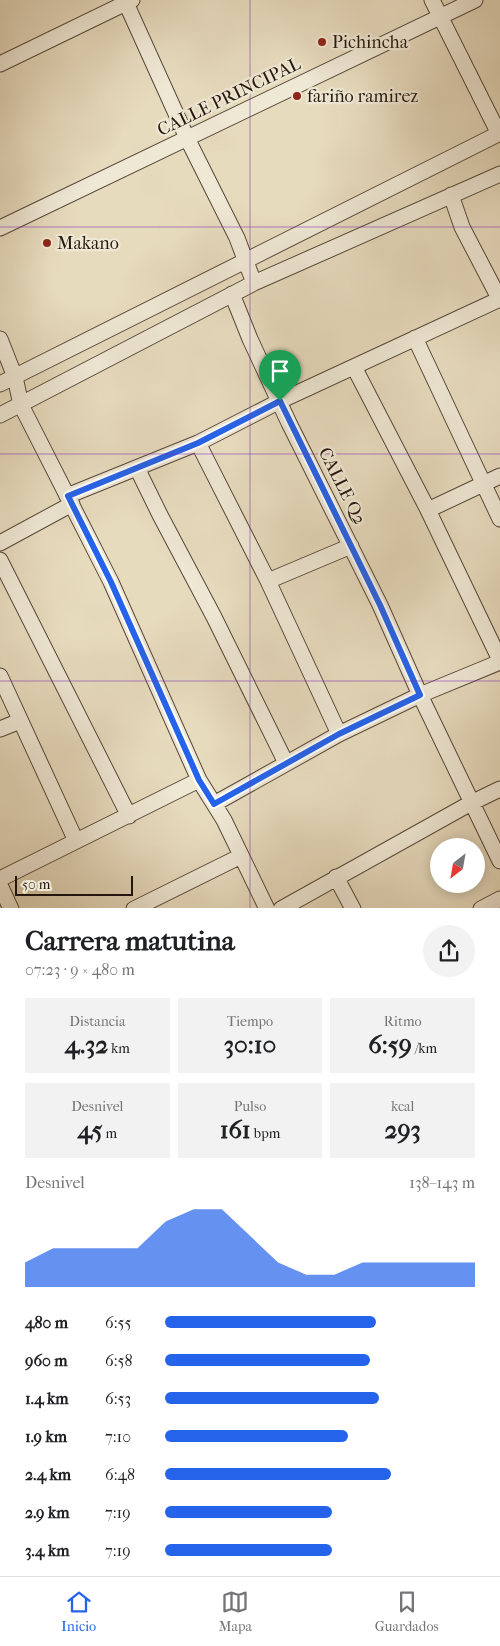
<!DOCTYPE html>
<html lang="es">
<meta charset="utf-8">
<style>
body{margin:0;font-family:"IM FELL French Canon",serif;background:#f2f2f2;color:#202124;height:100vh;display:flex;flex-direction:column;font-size:19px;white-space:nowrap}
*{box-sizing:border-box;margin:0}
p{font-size:16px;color:#757577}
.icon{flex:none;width:28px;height:28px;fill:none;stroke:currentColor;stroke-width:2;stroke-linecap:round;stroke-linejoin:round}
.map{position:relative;height:908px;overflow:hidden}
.sheet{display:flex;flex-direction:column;background:#fff;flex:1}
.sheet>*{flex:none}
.needle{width:32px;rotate:211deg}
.controls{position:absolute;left:430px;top:838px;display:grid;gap:10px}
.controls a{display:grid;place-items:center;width:55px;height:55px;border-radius:50%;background:#fff;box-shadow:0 2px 12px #0003;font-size:25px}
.scale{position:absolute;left:15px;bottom:12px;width:118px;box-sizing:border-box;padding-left:5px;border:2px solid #25170d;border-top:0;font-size:14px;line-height:18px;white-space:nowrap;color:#25170d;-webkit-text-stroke:4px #efe8d5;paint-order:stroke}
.pin{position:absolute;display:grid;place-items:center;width:42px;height:42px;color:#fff;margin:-51px -21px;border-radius:50% 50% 50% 0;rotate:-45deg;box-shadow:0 0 5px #0007}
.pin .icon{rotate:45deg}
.round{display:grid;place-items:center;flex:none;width:52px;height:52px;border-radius:26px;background:#f2f2f2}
.overview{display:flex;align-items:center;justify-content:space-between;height:85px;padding:0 25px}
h1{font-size:28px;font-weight:800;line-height:38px}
.stats{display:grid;grid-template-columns:repeat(3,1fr);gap:8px;height:85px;padding:5px 25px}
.stats div{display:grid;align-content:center;border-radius:0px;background:#f2f2f2;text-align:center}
.stats b{font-size:25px;font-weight:800}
.stats small{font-size:14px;font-weight:400}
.stats p{font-size:14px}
.chart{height:140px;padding:10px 25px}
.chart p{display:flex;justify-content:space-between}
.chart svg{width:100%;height:90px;margin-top:5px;fill:#2563eb;opacity:.7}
ul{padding:0 25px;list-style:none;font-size:16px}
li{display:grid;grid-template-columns:80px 60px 1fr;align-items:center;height:38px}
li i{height:12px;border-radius:6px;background:#2563eb}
.tabs{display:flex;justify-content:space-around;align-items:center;height:70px;border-top:1px solid #e0e0e0;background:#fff;font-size:14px;color:#757577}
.tabs a{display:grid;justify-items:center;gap:2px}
.tabs .active{color:#2563eb}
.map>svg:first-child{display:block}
</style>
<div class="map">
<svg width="500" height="909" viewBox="0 0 500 909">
<rect width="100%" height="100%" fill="#e7dbbe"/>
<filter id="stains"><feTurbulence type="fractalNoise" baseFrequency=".004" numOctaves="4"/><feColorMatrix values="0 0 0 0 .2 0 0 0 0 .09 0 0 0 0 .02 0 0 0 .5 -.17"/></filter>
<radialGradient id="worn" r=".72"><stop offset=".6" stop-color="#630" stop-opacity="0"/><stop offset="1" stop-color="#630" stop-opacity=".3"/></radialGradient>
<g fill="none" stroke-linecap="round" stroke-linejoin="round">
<defs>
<path id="minor" d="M432 0 499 134
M126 3 187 138 237 238 254 283
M0 64 132 0
M451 195 462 227 500 300
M0 228 475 0
M232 294 250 339 289 423 380 605 420 695 500 861
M415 338 500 519
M0 339 15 377 21 405 111 582 199 780 224 820 267 909
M354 367 428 510 500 660
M0 384 500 133
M0 415 254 283 500 174
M198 443 268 581 339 734
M137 468 160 515 214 617 286 763
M67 496 198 443 280 401 500 299
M428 510 500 476
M0 543 72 504
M0 560 129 816
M268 581 351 546
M0 676 76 841
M0 729 20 721
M214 804 339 734 420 695 500 662
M336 877 353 909
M0 879 199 780
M0 885 11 909
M134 909 241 856
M281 909 471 803 500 789
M481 909 500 899"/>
</defs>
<use href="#minor" stroke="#564839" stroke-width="17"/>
<use href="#minor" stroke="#efe8d5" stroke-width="15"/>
</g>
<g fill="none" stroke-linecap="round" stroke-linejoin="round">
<defs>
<path id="route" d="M280 401 380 605 420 695 339 734 214 804 199 780 111 582 68 496 198 443Z"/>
</defs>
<use href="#route" stroke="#fff" stroke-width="10"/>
<use href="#route" stroke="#2563eb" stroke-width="6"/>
</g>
<path fill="none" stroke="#7b2cbf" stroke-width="1" stroke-opacity="0.55" d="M250 0V909M0 227H500M0 454H500M0 681H500"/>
<g fill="#8f2418" stroke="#efe8d5" stroke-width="2">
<circle cx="322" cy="42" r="5"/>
<circle cx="297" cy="96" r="5"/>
<circle cx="47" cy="243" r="5"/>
</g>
<g text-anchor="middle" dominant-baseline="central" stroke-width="4.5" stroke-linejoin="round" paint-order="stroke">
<g font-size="18" fill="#25170d" stroke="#efe8d5" text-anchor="start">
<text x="332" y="42">Pichincha</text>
<text x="307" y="96">fariño ramirez</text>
<text x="57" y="243">Makano</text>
</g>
<g font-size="18" fill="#25170d" stroke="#efe8d5">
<text transform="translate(229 97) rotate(-26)">CALLE PRINCIPAL</text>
<text transform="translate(342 486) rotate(63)">CALLE Q2</text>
</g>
</g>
<rect width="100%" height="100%" filter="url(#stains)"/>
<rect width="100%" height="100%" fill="url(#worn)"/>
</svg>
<div class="controls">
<a><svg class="needle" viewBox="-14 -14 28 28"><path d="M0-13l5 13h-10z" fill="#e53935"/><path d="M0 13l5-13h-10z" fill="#757577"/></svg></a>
</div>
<div class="scale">50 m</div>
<div class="pin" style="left:280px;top:401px;background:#1e9e55"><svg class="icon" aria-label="arrive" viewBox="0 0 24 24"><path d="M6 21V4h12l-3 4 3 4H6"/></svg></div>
</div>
<section class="sheet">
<div class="overview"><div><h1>Carrera matutina</h1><p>07:23 · 9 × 480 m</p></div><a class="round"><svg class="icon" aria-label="share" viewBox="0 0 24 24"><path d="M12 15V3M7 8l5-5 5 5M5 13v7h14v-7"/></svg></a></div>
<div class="stats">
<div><p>Distancia</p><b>4.32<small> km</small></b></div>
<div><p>Tiempo</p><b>30:10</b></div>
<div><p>Ritmo</p><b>6:59<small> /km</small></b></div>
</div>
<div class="stats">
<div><p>Desnivel</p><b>45<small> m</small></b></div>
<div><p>Pulso</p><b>161<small> bpm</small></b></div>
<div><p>kcal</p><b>293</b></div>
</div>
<div class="chart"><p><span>Desnivel</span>138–143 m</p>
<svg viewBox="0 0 160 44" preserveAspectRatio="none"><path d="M0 44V32L10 25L20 25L30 25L40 25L50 12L60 6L70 6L80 19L90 32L100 38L110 38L120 32L130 32L140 32L150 32L160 32V44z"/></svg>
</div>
<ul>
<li><b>480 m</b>6:55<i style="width:68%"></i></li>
<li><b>960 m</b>6:58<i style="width:66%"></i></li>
<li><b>1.4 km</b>6:53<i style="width:69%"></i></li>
<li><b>1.9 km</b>7:10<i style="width:59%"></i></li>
<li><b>2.4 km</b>6:48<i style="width:73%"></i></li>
<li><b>2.9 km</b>7:19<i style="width:54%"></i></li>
<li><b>3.4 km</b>7:19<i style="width:54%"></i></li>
</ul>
</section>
<nav class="tabs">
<a class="active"><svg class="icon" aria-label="home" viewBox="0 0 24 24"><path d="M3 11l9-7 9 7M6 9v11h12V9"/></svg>Inicio</a>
<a><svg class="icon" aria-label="map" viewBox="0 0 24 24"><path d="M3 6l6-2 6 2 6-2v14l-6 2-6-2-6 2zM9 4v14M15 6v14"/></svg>Mapa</a>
<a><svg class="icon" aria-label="saved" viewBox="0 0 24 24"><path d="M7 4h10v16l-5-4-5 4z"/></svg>Guardados</a>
</nav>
